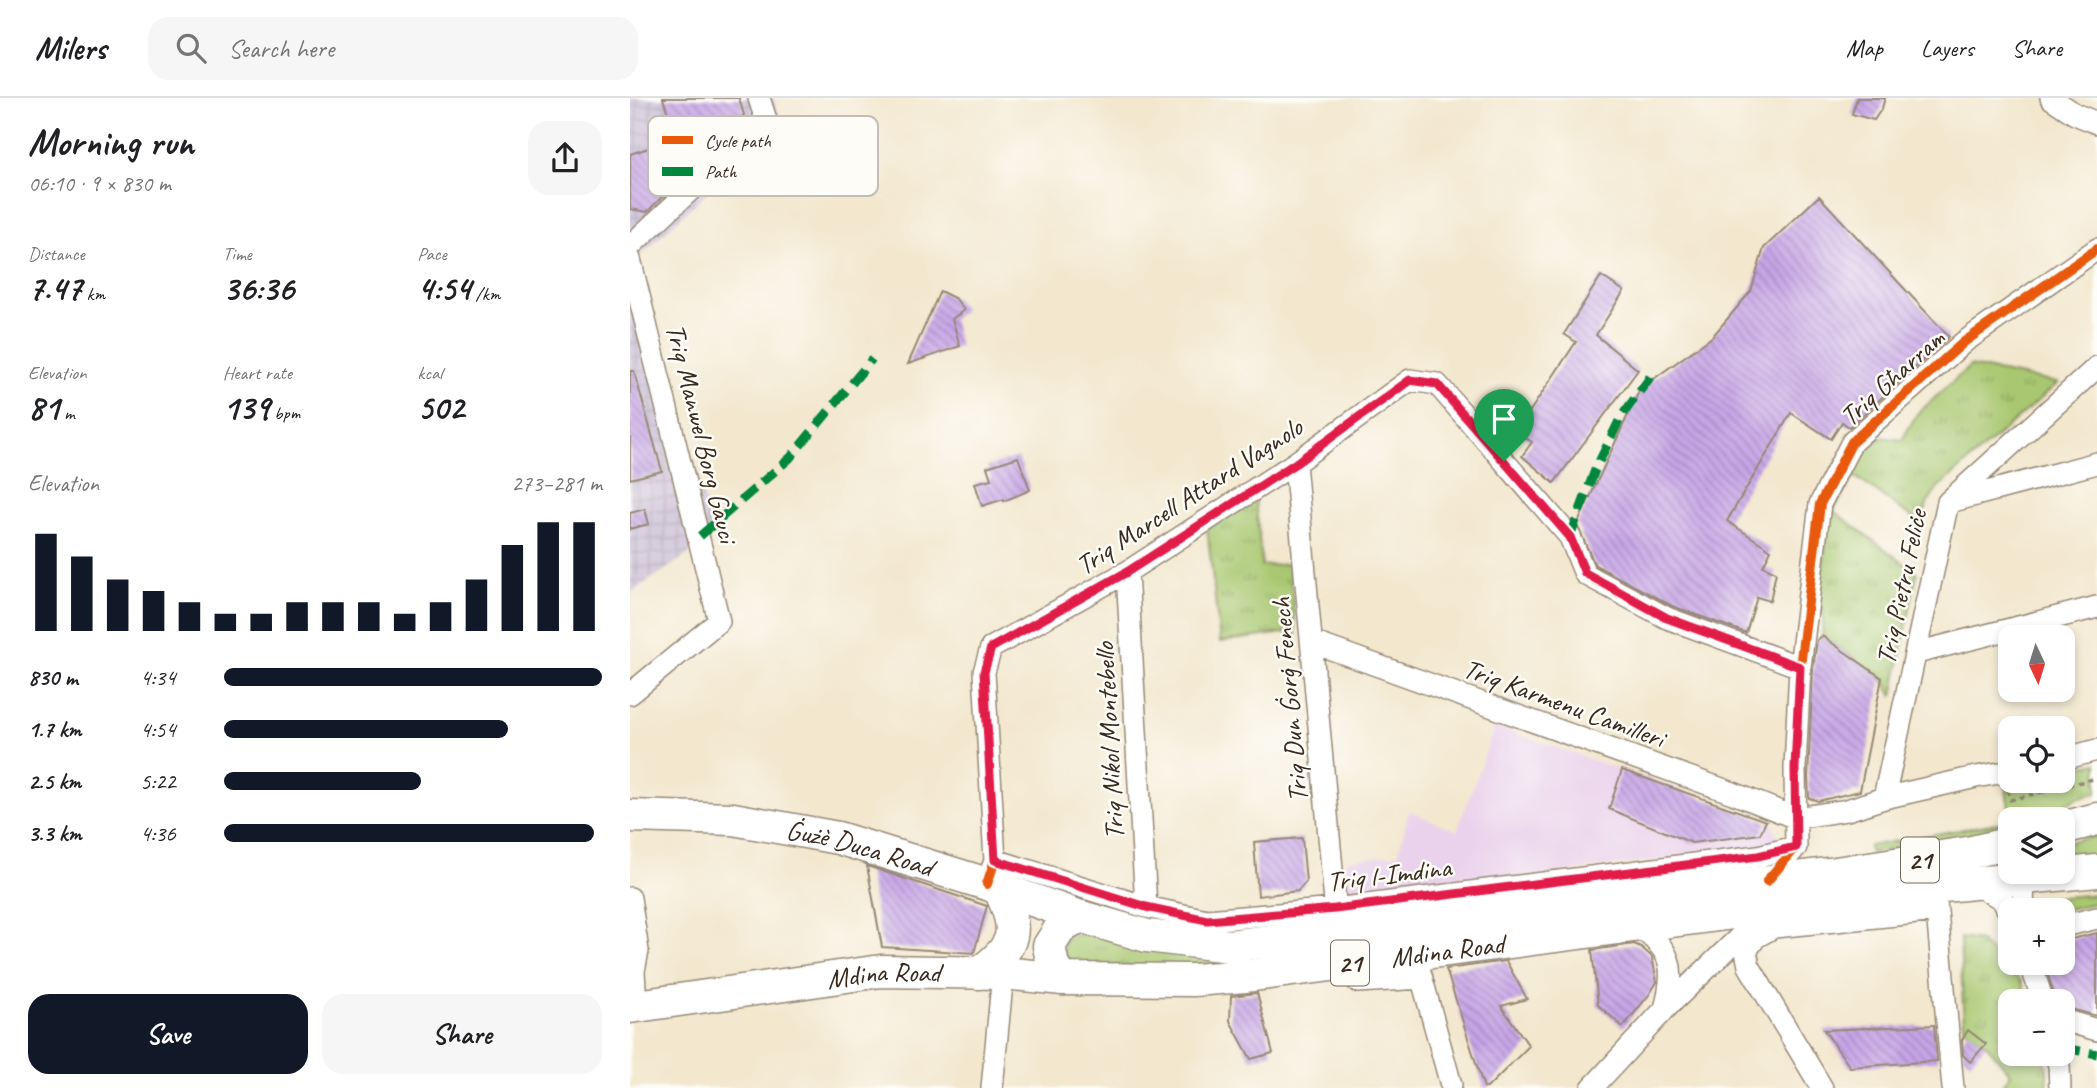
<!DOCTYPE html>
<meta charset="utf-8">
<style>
body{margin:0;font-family:Caveat,sans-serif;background:#f6f6f6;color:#202124;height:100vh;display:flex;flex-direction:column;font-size:26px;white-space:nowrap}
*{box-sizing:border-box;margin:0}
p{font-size:23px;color:#757577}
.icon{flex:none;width:38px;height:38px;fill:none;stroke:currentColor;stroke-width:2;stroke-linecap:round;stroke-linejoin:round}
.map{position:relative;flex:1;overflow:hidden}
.details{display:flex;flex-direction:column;background:#fff;width:630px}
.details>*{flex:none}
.needle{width:46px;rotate:176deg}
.controls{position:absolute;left:1368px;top:527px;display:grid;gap:14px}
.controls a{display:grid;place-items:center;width:77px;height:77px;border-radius:14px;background:#fff;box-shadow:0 4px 10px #0003;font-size:35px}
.pin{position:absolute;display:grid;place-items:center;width:60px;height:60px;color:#fff;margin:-72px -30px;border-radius:50% 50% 50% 0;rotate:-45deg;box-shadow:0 0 7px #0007}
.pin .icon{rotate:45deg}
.round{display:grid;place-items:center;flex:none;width:74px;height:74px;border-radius:21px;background:#f6f6f6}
.headline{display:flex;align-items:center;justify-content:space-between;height:119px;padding:0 28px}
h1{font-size:38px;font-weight:800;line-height:52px}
.figures{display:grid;grid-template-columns:repeat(3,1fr);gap:10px;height:119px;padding:7px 28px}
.figures div{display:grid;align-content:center}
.figures b{font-size:35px;font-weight:800}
.figures small{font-size:19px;font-weight:400}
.figures p{font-size:19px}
.chart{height:196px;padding:14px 28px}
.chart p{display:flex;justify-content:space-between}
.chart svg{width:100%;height:126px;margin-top:7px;stroke:#111827;stroke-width:6}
.primary-button{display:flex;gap:14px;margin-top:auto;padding:14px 28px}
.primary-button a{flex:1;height:80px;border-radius:21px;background:#111827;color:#fff;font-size:28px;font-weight:800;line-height:80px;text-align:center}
.primary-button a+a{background:#f6f6f6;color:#202124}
ul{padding:0 28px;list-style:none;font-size:23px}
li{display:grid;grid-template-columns:112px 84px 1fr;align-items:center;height:52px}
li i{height:18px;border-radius:9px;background:#111827}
header{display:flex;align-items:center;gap:42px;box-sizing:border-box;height:98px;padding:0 35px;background:#fff;border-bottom:2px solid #e0e0e0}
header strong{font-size:33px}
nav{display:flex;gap:38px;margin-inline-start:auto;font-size:24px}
.search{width:490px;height:63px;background:#f6f6f6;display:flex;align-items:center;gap:18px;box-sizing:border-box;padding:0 24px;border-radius:21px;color:#757577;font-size:26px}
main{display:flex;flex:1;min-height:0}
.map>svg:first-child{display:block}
</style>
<header>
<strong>Milers</strong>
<div class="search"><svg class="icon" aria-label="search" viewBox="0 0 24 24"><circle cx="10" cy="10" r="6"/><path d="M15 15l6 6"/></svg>Search here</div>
<nav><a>Map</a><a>Layers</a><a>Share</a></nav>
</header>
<main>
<section class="details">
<div class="headline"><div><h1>Morning run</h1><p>06:10 · 9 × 830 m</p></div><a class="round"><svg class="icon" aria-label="share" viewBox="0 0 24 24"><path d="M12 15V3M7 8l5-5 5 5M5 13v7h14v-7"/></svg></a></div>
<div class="figures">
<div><p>Distance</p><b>7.47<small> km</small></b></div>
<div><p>Time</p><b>36:36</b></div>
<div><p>Pace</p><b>4:54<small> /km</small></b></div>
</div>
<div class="figures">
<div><p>Elevation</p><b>81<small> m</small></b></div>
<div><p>Heart rate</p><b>139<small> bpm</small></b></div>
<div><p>kcal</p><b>502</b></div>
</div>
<div class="chart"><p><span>Elevation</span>273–281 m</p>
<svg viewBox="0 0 160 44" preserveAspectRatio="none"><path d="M5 44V10M15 44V18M25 44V26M35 44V30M45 44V34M55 44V38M65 44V38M75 44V34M85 44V34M95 44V34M105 44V38M115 44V34M125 44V26M135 44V14M145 44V6M155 44V6"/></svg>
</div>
<ul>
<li><b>830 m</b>4:34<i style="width:100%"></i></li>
<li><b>1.7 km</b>4:54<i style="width:75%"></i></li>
<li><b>2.5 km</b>5:22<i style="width:52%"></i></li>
<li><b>3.3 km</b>4:36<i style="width:98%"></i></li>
</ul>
<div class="primary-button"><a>Save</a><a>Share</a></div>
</section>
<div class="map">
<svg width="1467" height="990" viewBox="0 0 1467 990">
<defs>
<pattern id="industrial-grid" width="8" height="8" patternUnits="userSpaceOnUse" patternTransform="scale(1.75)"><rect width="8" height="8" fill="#cabfd6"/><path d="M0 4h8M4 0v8" fill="none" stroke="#aea4b7"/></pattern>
<pattern id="grass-tufts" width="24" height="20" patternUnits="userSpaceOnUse" patternTransform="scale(1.75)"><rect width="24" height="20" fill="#a8c76f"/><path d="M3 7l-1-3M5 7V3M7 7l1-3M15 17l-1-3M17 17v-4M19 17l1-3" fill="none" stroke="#8aa25b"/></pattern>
<pattern id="building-back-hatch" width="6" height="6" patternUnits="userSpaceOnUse" patternTransform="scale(1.75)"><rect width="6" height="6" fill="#c7a5e7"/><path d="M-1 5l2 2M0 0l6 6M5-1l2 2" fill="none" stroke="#a387bb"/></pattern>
</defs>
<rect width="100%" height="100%" fill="#fdfcf7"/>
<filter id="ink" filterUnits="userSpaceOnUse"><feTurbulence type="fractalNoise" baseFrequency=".0143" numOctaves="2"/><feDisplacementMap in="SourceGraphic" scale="14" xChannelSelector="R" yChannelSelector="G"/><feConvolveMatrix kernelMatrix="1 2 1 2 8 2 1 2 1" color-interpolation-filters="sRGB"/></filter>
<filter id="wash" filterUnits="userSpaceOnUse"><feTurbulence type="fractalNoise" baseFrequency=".00686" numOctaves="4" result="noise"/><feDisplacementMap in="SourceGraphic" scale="28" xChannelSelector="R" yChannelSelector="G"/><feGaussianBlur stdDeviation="1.57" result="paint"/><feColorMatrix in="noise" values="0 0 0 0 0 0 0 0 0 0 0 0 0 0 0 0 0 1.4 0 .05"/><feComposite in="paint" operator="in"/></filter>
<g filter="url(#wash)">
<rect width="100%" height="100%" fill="#f3e7ce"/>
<path fill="#ead1ec" d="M865 628 1142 725 1150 746 730 801 718 791 717 762 768 756 779 713 827 733Z"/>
<path fill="url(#industrial-grid)" d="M0 0H143L151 25 7 160 82 432 59 456 0 495Z"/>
<path fill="url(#grass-tufts)" stroke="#727846" stroke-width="2" d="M1340 268 1428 285 1308 390 1297 406 1292 426 1224 378 1205 410 1203 406 1218 364 1250 339 1272 342 1287 316Z
M625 400 632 468 659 466 666 536 661 534 590 544 577 430Z
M1201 411 1287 475 1263 598 1252 580 1192 538 1194 512 1187 509Z
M1467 665V695L1450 699 1401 721H1381L1375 686 1391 683 1433 682V673Z
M1373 724 1375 733 1240 755 1239 748Z
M1467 738V761L1433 765V745Z
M1381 756V773L561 872 442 866 433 854 435 840 457 834 514 852Z
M1467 796V805L1433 812H1408L1409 807 1421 800Z
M1330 840 1349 843 1392 884 1397 903H1381V956H1412L1418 976 1417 990H1370L1381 976 1357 947 1334 930Z"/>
<g id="blocks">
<path fill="url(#building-back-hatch)" d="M33 0H109L114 17 17 114 0 111V56L46 41Z
M1227 0H1255L1252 10 1244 22 1222 16Z
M1189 98 1319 239 1219 329 1212 324 1201 341 1161 315 1097 423 1141 452 1133 468 1146 474 1140 503 1127 499 1116 535 1042 508 965 467 947 427 1016 278 1022 282 1082 239 1121 193 1134 150Z
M971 178 994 193 966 237 1008 272 924 385 892 358 902 344 886 334 946 244 934 236Z
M310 193 326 201 334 212 322 221 330 248 278 266Z
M0 273H4L32 373 0 381Z
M388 359 400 392 374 403V401L352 408 345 385 361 381 357 369Z
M15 411 19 426 0 431V415Z
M1192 538 1252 580 1230 693 1188 703 1179 700 1178 679 1183 570 1187 542Z
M992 672 1136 723 1130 736 1062 745 979 711Z
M672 740 676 784 668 793 628 798 624 744Z
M237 768 357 808 344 855 252 849Z
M1467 835V918L1433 909V903H1426L1414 864H1433V843Z
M1004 846 1011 849 1022 859 1027 884 1019 897 993 929 968 907 962 852Z
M876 863 897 901 871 908 899 948 857 990H854L816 871Z
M627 895 643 955 621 961 600 923 601 898Z
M1304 927 1307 963 1220 969 1194 932Z
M1338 932 1356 946 1340 964 1333 957 1332 942Z"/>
</g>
</g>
<g filter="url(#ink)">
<use href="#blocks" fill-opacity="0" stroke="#978876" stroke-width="2"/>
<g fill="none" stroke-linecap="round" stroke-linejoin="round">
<defs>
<path id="minor" d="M1421 0 1445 16 1467 25
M0 148 136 22 129 0
M0 161 89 523 0 596
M665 365 707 826
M1323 403 1467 365
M497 474 516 809
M682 544 1103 695 1166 720
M1286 555 1467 509
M1433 661 1467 652
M1254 700 1318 404 1467 269
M1166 720 1217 712 1254 700 1346 679 1381 673
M1157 759 1166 749 1165 669 1170 569 1190 406 1222 344 1334 244 1467 151
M365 762 516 809 577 822 705 811 1128 758 1166 749
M357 786 365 762 354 574 361 550 497 474 665 365 780 282 807 286 940 439 955 476 1037 520 1170 569
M1345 786 1372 801 1381 818
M0 800 8 853 4 873 6 908
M1393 812 1394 781
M1307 813 1323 990
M1006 827C1043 852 1046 869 1035 911
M1433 828 1467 820
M789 855 790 874 821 987
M1400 864 1413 903
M728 884 792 880
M1433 922 1467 932
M1425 956 1429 967 1430 990
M362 990 373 875
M962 990 1035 911 1121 828
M1192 990 1119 868 1116 853 1126 839 1144 829 1307 813 1304 789"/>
<g id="highway">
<path id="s1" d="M0 718 103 721 208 740 357 786 451 819 517 838 599 848 1199 776 1337 755 1381 745"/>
<path d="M1433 730 1467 721"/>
<path d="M349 875C388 847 389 832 369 790"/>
<path d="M433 881 423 868 419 848 431 829 451 819"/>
<path id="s2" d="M0 909 251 873 373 875 433 881 563 882 616 878 1304 789 1467 773"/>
</g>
</defs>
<use href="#minor" stroke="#978876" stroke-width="24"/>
<use href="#highway" stroke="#978876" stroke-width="35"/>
<path stroke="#978876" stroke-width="3.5" stroke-dasharray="5 5" stroke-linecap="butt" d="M1378 692 1380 702 1467 680"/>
<use href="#minor" stroke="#fff" stroke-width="21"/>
<use href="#highway" stroke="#fff" stroke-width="32"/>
<path stroke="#00873e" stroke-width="9" stroke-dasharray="18 9" stroke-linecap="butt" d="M70 438 160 360 242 261
M940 439 965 372 991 319 1024 274
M1433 950 1467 956"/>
<defs>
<path id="cycleway" d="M1137 783 1166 749 1165 669 1170 569 1190 406 1222 344 1334 244 1467 151
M357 786 365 762 354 574 361 550 497 474 665 365 780 282 807 286 940 439 955 476 1037 520 1170 569"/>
</defs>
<use href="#cycleway" stroke="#fdfcf7" stroke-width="15"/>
<use href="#cycleway" stroke="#e8590c" stroke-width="10"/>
</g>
</g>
<g fill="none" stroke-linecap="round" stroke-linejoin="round" filter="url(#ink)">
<defs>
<path id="route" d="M780 282 807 286 940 439 955 475 1037 520 1170 569 1165 669 1166 749 1128 758 705 811 577 822 516 809 365 762 354 574 361 550 497 474 666 365Z"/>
</defs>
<use href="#route" stroke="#fff" stroke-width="14"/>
<use href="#route" stroke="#e11d48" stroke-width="9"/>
</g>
<g text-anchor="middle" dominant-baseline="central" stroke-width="5" stroke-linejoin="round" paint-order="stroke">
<g fill="#fdfcf7" stroke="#75695f" stroke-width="2">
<rect x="1271" y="739.5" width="38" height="45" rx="5"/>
<rect x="701" y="842.5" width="38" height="45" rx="5"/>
</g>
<g font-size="26" font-weight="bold" fill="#3b2a1e">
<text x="1290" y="762">21</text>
<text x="720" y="865">21</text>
</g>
<g font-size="28" fill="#3b2a1e" stroke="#fdfcf7">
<text transform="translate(1262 279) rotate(-42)">Triq Għarram</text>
<text transform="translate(72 335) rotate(76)">Triq Manwel Borg Gauci</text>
<text transform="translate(559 398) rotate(-33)">Triq Marcell Attard Vagnolo</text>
<text transform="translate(1271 489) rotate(-78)">Triq Pietru Feliċe</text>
<text transform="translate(659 602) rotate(-95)">Triq Dun Ġorġ Fenech</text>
<text transform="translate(934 605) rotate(20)">Triq Karmenu Camilleri</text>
<text transform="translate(479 643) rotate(-93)">Triq Nikol Montebello</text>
<text stroke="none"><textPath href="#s1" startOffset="233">Ġużè Duca Road</textPath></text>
<text transform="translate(759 776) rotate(-7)">Triq l-Imdina</text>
<text stroke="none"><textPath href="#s2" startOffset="822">Mdina Road</textPath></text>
<text stroke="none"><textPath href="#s2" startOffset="256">Mdina Road</textPath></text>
</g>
</g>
<rect x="18" y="18" width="230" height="80" rx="10" fill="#fdfcf7" stroke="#c3bdb6" stroke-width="2"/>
<rect x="32" y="38" width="31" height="8" fill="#e8590c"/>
<rect x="32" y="69" width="31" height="9" fill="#00873e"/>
<g font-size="19" fill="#3b2a1e">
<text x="75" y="49">Cycle path</text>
<text x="75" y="80">Path</text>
</g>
</svg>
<div class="controls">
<a><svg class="needle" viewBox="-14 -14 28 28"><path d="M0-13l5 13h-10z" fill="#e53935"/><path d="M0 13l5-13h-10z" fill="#757577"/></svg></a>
<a><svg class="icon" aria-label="locate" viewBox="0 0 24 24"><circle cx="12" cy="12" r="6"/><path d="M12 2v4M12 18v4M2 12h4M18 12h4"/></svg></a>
<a><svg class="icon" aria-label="layers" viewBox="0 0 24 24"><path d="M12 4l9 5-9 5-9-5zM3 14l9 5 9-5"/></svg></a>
<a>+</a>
<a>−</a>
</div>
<div class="pin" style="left:874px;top:363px;background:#1e9e55"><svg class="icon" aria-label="arrive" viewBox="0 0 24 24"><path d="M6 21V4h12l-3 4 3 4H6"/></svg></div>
</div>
</main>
